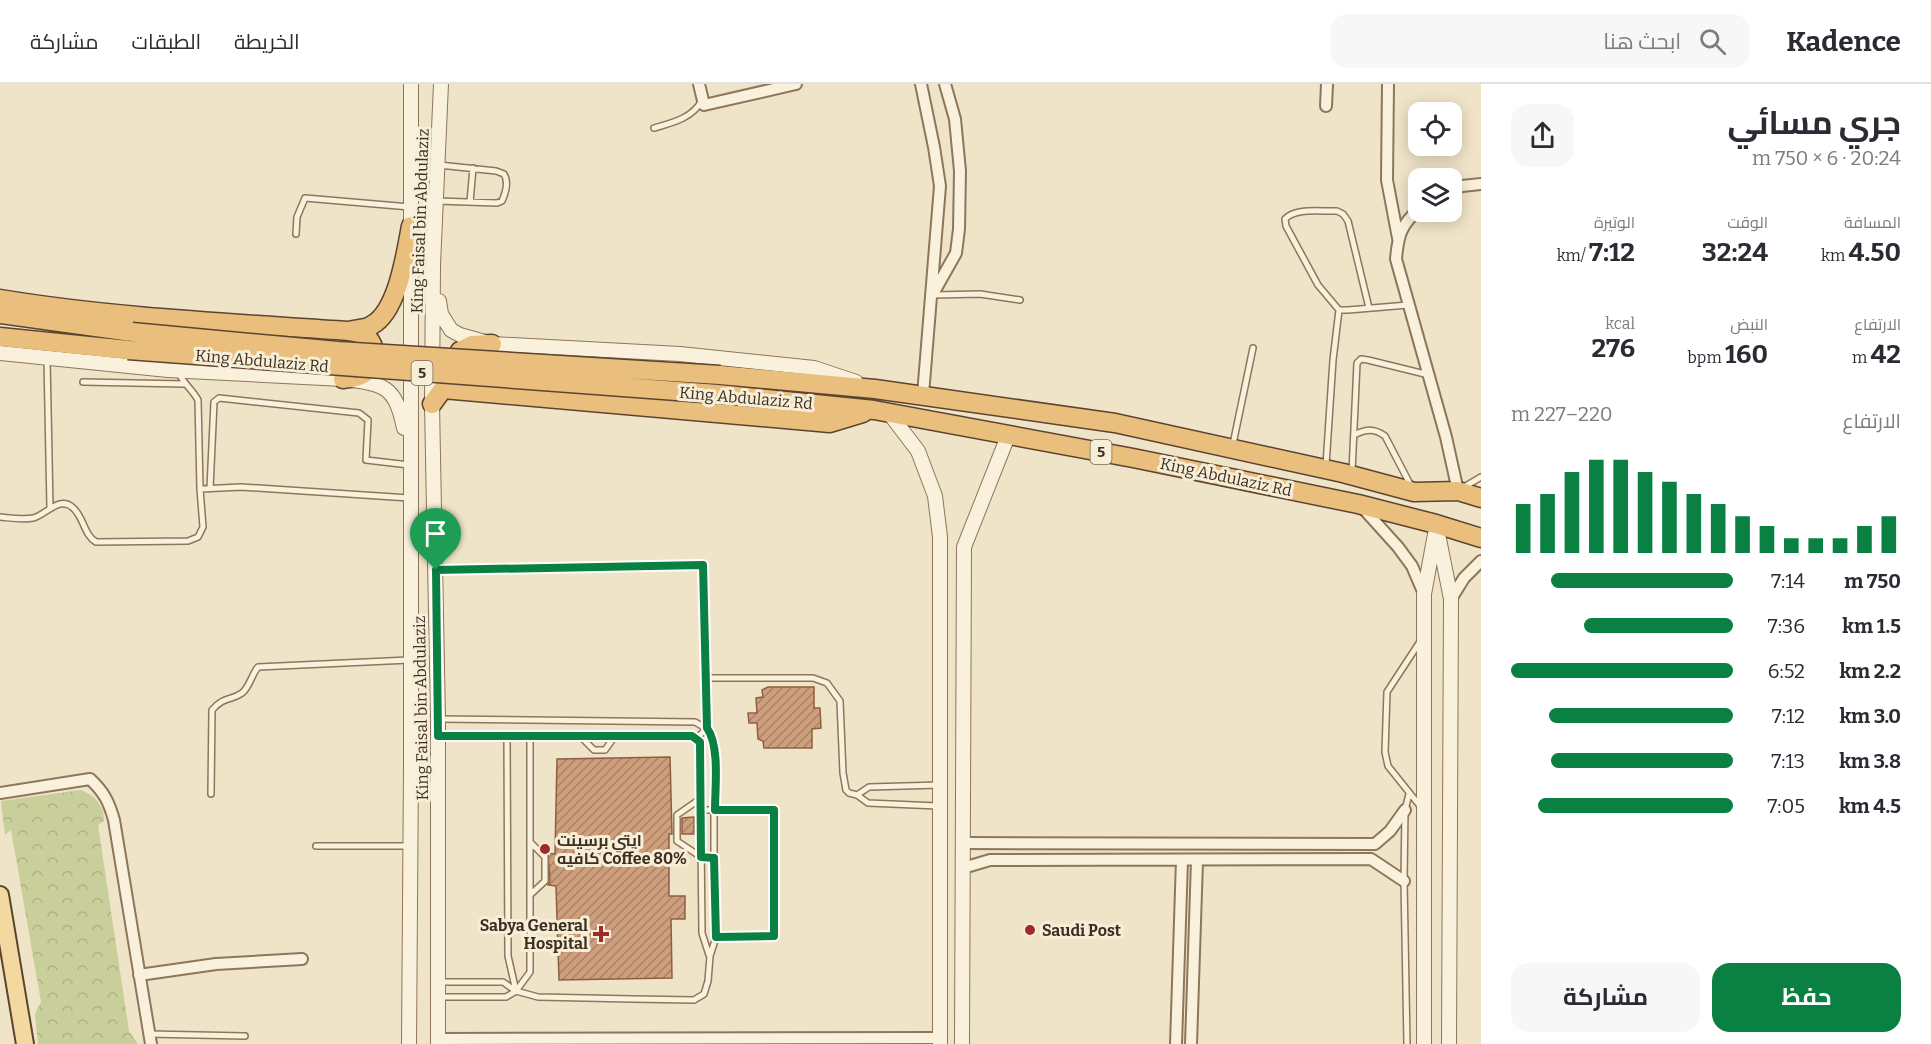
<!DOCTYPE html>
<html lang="ar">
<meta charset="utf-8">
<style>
body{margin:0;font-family:Bitter,Cairo,serif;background:#f7f7f7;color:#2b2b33;direction:rtl;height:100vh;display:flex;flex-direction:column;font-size:22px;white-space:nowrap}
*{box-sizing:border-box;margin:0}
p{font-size:20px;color:#7c7c81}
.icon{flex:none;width:33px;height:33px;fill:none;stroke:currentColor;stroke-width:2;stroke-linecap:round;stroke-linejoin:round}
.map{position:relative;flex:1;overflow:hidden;direction:ltr}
.side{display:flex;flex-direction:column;background:#fff;width:450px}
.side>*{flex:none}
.fabs{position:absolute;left:1408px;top:18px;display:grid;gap:12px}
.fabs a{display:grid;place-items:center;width:54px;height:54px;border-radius:12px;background:#fff;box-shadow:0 3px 15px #0003;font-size:30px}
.pin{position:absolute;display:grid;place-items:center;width:51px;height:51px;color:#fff;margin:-62px -26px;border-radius:50% 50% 50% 0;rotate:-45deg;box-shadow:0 0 6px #0007}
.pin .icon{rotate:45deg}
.round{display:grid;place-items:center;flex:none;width:63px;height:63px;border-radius:18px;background:#f7f7f7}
.summary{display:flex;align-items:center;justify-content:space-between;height:102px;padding:0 30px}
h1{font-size:33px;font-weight:700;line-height:45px}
.metrics{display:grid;grid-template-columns:repeat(3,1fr);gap:9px;height:102px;padding:6px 30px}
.metrics div{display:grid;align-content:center}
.metrics b{font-size:26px;font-weight:700}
.metrics small{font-size:16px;font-weight:400}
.metrics p{font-size:16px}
.chart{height:168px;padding:12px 30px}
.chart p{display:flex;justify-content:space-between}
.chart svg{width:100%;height:108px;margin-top:6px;stroke:#0b8043;stroke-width:6}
.button{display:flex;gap:12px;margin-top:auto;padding:12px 30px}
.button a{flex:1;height:69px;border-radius:18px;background:#0b8043;color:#fff;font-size:24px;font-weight:700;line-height:69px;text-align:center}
.button a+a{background:#f7f7f7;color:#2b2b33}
ul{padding:0 30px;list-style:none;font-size:20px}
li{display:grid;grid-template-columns:96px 72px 1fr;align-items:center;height:45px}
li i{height:15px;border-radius:8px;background:#0b8043}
header{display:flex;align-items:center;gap:36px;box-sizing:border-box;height:84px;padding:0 30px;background:#fff;border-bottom:2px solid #e1e1e2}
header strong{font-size:28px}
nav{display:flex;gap:33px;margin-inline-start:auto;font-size:21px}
.search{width:420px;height:54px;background:#f7f7f7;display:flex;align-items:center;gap:15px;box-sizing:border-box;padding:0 21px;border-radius:18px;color:#7c7c81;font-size:22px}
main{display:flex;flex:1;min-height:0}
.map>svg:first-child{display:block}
</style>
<header>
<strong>Kadence</strong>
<div class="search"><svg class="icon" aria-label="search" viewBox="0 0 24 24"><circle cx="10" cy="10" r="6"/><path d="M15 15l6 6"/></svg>ابحث هنا</div>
<nav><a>الخريطة</a><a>الطبقات</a><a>مشاركة</a></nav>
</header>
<main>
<section class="side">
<div class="summary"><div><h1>جري مسائي</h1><p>20:24 · 6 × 750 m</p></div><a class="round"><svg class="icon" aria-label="share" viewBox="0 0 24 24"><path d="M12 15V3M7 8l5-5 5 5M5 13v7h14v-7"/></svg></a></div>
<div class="metrics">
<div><p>المسافة</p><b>4.50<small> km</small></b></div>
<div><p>الوقت</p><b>32:24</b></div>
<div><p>الوتيرة</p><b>7:12<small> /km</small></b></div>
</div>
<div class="metrics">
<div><p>الارتفاع</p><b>42<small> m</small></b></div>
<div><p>النبض</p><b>160<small> bpm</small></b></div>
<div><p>kcal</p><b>276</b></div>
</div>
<div class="chart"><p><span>الارتفاع</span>220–227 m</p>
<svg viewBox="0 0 160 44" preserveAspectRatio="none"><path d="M5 44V24M15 44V20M25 44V11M35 44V6M45 44V6M55 44V11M65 44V15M75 44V20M85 44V24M95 44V29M105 44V33M115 44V38M125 44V38M135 44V38M145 44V33M155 44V29"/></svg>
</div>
<ul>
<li><b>750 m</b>7:14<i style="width:82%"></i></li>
<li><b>1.5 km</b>7:36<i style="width:67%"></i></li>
<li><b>2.2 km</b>6:52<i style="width:100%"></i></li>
<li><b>3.0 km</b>7:12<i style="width:83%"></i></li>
<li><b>3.8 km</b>7:13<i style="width:82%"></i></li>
<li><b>4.5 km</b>7:05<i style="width:88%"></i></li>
</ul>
<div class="button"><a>حفظ</a><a>مشاركة</a></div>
</section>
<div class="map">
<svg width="1481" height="960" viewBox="0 0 1481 960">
<defs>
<pattern id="park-crowns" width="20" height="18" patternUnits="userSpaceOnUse" patternTransform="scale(1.5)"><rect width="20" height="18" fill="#c9cf9b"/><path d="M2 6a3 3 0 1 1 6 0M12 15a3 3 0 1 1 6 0" fill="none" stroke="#aeb285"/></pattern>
<pattern id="building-hatch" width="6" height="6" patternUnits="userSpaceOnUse" patternTransform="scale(1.5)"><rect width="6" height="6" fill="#cf9f7d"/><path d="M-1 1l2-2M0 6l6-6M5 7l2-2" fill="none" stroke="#a98266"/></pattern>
</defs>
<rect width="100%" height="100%" fill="#f0e4c8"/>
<path fill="url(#park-crowns)" d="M81 706C94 711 105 722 104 737L98 741 129 947 138 960H38L35 930 41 918 11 746 5 751 1 717Z"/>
<path fill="url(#building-hatch)" stroke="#8d5f41" stroke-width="1.5" d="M768 603H814V624H820L821 644 812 645V664H764L763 657 758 655 757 639H749L748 629H757L756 614 763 613 762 606Z
M670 673 672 750H669V812H685V835H671L672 894 559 896 556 802 548 801 550 797 548 769 555 770 557 675Z
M694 733V750H682V734Z"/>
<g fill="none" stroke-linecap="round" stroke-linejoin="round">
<defs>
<path id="service" d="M654 44C672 39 693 34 702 16
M437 117 497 119 502 117C506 108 509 98 504 90L496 87 439 81
M470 118 473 84
M296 150 297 133 305 114 410 123
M934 211 980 210 1020 216
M1369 224 1348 137 1343 130 1337 127C1322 128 1296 123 1285 135L1286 142 1318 201 1339 226H1348L1408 221
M47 275 50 424
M178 288C183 299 192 305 198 316L200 405
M83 298 184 300
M1354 351C1366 345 1374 344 1385 352L1411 402
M1233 360 1253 264
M1326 381 1333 276 1339 226
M1352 388 1357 279 1361 275 1368 276 1429 291
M1464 403 1481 393
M210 404 214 318 219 314 359 329 368 336 366 376 409 381
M0 433C11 434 23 436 33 434 46 431 59 412 72 423 84 432 83 450 96 458L188 457 198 453 203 443 200 405 241 403 409 414
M436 486 703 481 707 644 696 655
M706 594H813L827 599 840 617 843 689 846 706 849 709 857 711 868 719 938 722
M440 635 695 638C712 647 712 650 714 668V774L717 850 710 872 708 897 704 910 694 916 633 915 538 913 516 907
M439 652H692L700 658 702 849 709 871
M507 652 508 872 516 907
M581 653 594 666H605L615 652
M211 710 212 626C224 612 231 617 242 609 249 604 252 590 258 583L409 576
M857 711 869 703 940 701
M700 715 677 731V757L701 773 714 774
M1420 722 1388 682 1385 668 1387 608 1421 556
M700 726H774V852L716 853
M316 762H409
M530 811 545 797V773L530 758
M439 898H503L516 907 506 913H439
M516 907 530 888V652
M149 950 245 952
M1407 960 1404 797 1405 726 1409 710"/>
<path id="minor" d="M699 0 704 21 796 0
M921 0 934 63 940 102 923 311
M1388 0 1387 96 1398 154
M1326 22 1327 0
M1452 106 1462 102 1481 100
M1419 125C1401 141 1398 151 1396 175L1446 353 1458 407
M934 208 956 169 959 145 960 87 955 35 945 0
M1361 422 1398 463 1412 482 1424 510
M1451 515 1464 494 1481 477
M0 709 90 695C104 708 109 718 114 736L151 960
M963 759 1375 760 1390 747 1405 726
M963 784 990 776 1371 775 1404 797
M139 891 216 880 302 875
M438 955 940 954
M1176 960 1182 776
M1191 960 1197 777"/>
<path id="tertiary" d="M411 0V151
M439 217 441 230 451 246 460 251 492 260 680 270 814 284 856 298
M0 269 168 286 343 295C384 300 395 301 404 344
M889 329 918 367 935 412 940 453V960
M1436 440 1451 515 1449 960
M409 960 411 683V170
M438 960V635L432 320 433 181 441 0
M962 960 964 463 1008 352
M1424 960V510L1435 450"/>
<path id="primary" d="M0 811 25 960"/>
<path id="trunk" d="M0 215C115 234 233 239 349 247 356 245 367 245 372 241 398 227 406 168 411 142
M0 230 132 248
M0 253 128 266
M458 287 456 283 460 267 472 261 492 260
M720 291 875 305 1115 339 1343 389 1414 408 1458 407 1481 414
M343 295C350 294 361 293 366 288 376 280 377 263 367 253 362 249 356 248 349 247
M717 310 874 326 1133 374 1358 420 1436 440 1481 454
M432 320 443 305 830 339 863 329"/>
</defs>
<use href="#service" stroke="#8d765c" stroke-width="8"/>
<use href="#minor" stroke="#8d765c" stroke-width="14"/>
<use href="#tertiary" stroke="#8d765c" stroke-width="16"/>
<use href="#primary" stroke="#5b4430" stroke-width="20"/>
<use href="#trunk" stroke="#5b4430" stroke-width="21"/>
<use href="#service" stroke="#faf1dc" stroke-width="5"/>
<use href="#minor" stroke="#faf1dc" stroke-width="10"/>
<use href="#tertiary" stroke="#faf1dc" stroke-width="14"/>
<use href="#primary" stroke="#f3d9a0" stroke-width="16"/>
<use href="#trunk" stroke="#eabe7c" stroke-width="18"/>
<defs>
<path id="trunk-bridge" d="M132 248 338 267 720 291
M128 266 717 310"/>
</defs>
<use href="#trunk-bridge" stroke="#5b4430" stroke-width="21" stroke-linecap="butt"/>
<use href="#trunk-bridge" stroke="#eabe7c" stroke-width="18"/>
</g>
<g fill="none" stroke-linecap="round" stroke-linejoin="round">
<defs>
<path id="route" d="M703 481 707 644C720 662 715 704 715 726H774V852L716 853 714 774 701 773 700 658 692 652H438L436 486Z"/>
</defs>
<use href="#route" stroke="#fff" stroke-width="12"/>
<use href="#route" stroke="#0b8043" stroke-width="8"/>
</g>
<g fill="#9e2a2b" stroke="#f7eed8" stroke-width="2">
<circle cx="545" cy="765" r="6"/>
<circle cx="1030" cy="846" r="6"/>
<path d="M598 841h6v6h6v6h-6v6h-6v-6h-6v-6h6z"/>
</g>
<g text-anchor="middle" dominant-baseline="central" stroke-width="6" stroke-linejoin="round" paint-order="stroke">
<g fill="#f7eed8" stroke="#756857" stroke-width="1.5">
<rect x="411.5" y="277" width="21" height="24" rx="4.5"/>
<rect x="1090.5" y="356" width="21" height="24" rx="4.5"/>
</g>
<g font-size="15" font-weight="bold" fill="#3d2e20">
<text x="422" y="289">5</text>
<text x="1101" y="368">5</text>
</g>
<g font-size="16" fill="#3d2e20" stroke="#f7eed8">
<text transform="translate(420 137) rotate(-88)">King Faisal bin Abdulaziz</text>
<text transform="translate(262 277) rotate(5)">King Abdulaziz Rd</text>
<text transform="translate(746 314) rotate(5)">King Abdulaziz Rd</text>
<text transform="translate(1226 393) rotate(12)">King Abdulaziz Rd</text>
<text transform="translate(421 624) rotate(-91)">King Faisal bin Abdulaziz</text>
</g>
<g font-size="16" font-weight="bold" fill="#3d2e20" stroke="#f7eed8" text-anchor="start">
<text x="557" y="756">ايتي برسينت<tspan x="557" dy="18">كافيه Coffee 80%</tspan></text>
<text x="588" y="841" text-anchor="end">Sabya General<tspan x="588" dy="18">Hospital</tspan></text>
<text x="1042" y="846">Saudi Post</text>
</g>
</g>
</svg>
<div class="fabs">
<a><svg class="icon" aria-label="locate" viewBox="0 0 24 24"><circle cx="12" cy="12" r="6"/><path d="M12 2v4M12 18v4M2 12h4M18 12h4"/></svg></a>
<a><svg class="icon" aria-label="layers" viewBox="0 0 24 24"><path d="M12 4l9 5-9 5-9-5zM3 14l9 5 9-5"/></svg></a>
</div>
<div class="pin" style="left:436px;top:486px;background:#1e9e55"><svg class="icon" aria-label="arrive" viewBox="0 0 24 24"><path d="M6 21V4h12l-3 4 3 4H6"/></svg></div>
</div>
</main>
